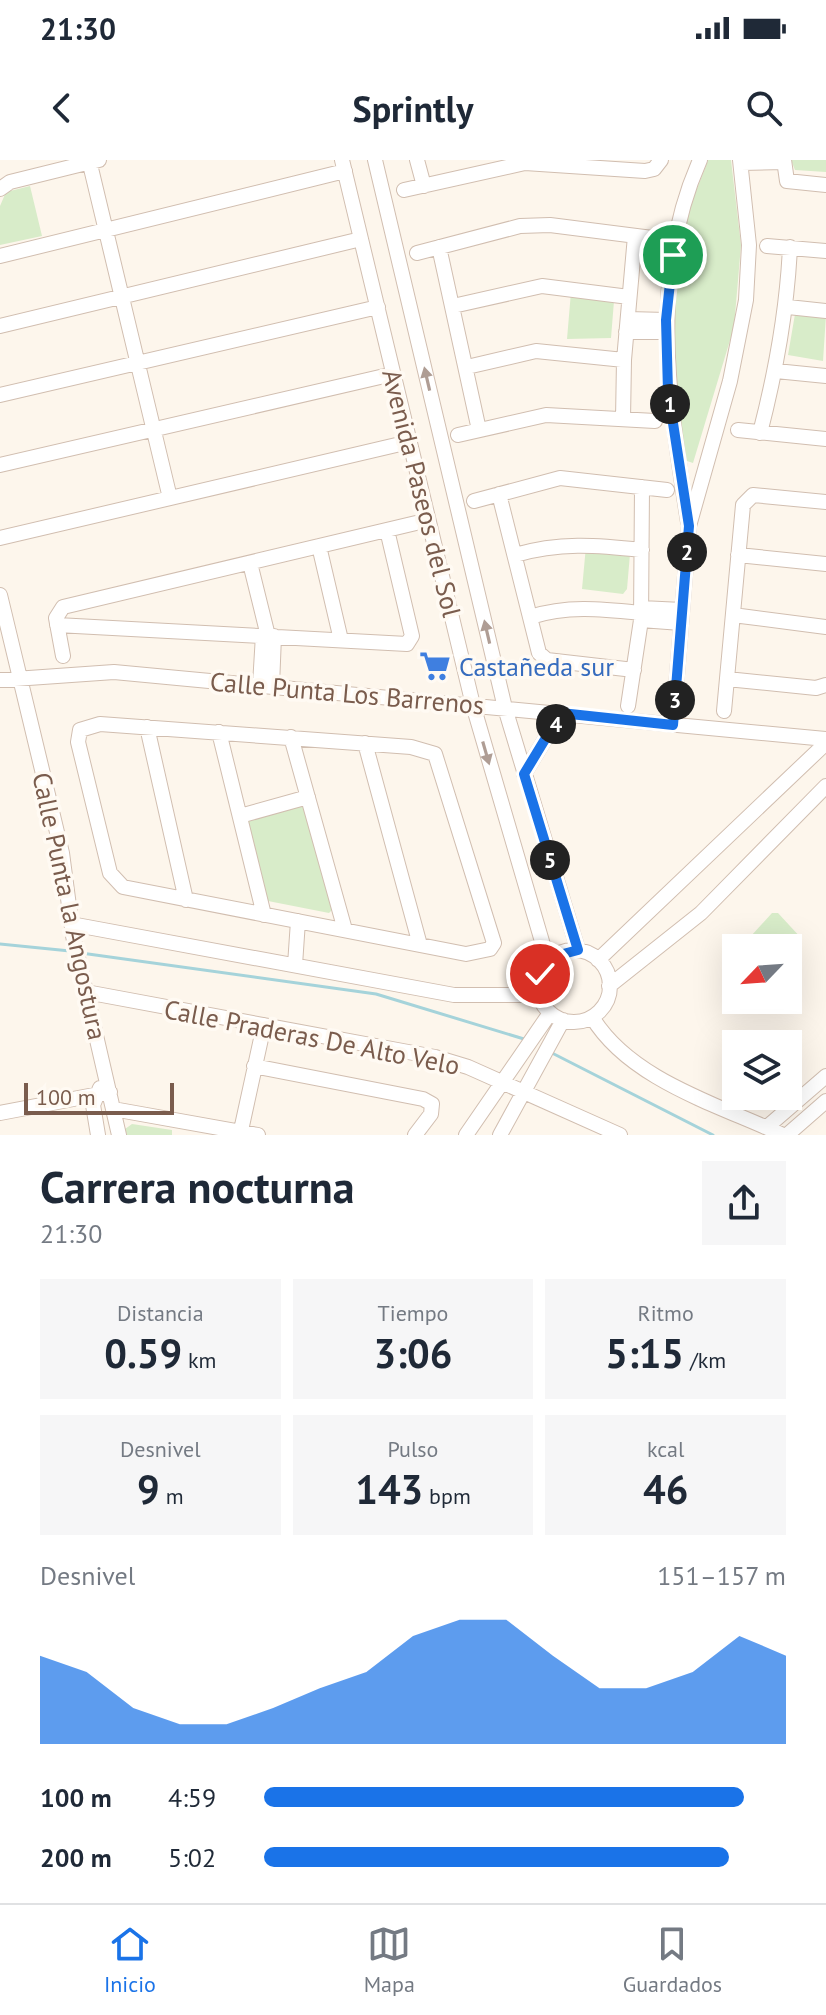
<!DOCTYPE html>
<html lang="es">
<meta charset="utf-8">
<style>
body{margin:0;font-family:"PT Sans",sans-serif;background:#f6f6f7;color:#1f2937;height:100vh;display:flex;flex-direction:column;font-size:30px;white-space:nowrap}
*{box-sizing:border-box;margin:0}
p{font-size:26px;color:#747a83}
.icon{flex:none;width:44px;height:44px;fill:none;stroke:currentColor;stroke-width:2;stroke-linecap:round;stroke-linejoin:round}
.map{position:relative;height:975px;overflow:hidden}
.side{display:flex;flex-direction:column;background:#fff;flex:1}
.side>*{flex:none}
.needle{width:52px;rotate:245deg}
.controls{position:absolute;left:722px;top:774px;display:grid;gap:16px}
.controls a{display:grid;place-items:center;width:80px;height:80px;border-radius:0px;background:#fff;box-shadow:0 8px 32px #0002;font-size:40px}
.scale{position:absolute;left:24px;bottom:20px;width:150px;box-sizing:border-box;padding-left:8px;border:4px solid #7a5c4d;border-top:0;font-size:22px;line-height:28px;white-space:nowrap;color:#7a5c4d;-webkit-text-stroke:6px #fffaf3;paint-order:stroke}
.pin{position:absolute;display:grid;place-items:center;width:68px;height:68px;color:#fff;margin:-34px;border:4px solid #fff;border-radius:50%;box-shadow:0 2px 8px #0007}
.km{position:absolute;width:40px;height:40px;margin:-20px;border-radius:50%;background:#222;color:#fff;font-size:22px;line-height:40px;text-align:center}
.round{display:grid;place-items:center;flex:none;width:84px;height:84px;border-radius:0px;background:#f6f6f7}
.headline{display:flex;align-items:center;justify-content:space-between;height:136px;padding:0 40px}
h1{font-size:44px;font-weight:700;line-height:60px}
.metrics{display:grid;grid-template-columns:repeat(3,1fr);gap:12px;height:136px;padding:8px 40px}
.metrics div{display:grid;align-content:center;border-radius:0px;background:#f6f6f7;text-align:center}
.metrics b{font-size:40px;font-weight:700}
.metrics small{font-size:22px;font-weight:400}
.metrics p{font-size:22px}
.chart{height:224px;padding:16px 40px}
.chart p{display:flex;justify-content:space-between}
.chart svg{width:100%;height:144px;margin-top:8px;fill:#1a73e8;opacity:.7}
ul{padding:0 40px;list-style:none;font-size:26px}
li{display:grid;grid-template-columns:128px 96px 1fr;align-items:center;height:60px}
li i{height:20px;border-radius:10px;background:#1a73e8}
.status{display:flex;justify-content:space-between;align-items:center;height:56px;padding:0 40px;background:#fff;direction:ltr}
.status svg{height:22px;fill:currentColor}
header{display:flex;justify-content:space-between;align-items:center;height:104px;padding:0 40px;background:#fff;font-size:36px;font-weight:700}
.tabs{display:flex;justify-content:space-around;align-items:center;height:112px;border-top:2px solid #e0e1e3;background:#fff;font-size:22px;color:#747a83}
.tabs a{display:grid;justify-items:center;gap:4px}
.tabs .selected{color:#1a73e8}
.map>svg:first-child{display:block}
</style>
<div class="status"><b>21:30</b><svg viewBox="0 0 49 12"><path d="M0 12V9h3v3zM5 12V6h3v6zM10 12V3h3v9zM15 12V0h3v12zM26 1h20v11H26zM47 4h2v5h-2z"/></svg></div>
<header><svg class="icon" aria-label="back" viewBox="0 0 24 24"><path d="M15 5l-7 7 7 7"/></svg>Sprintly<svg class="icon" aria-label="search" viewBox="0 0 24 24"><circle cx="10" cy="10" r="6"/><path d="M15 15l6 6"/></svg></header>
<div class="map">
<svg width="826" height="975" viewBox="0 0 826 975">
<rect width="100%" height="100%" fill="#fdf6ec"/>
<path fill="#d8ecc9" d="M708 0H731L741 85 734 167 693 303 687 301C671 223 667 142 685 63 690 42 701 21 708 0Z
M791 0H826V12L795 10Z
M30 26 42 76 0 85V46L6 32Z
M571 132 614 141 611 178 567 179Z
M795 154 826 155 823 201 788 195Z
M586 386 630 394 627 429 623 434 582 429Z
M303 644 333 749 329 753 268 741 248 661Z
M772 753H778L802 779 788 791V788H740Z
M132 964 172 970V975H127L125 969Z"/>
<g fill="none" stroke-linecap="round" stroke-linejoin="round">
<path stroke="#a5d3da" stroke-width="3" d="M0 784 70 791
M81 793 376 834 524 879
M552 893 713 975"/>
<defs>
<path id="minor" d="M89 0 170 338
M342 0 473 545 548 802
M375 0 505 548 578 790
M417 0 424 26
M784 0 787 21 826 25
M741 3 784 2
M0 29 10 22 99 0
M404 30 525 3 645 11 654 9 661 0
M767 86 826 91
M439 87 479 270
M417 93 520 66 550 65 660 79
M0 96 345 11
M453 146 542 126 629 137
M788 147 826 151
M628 159 666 160
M0 166 361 79
M626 172H665
M467 207 536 191 624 200
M776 211 826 216
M0 235 378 147
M623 259 624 200 635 76
M738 270 826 279
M760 273C776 211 787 152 790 87
M458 275 546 255 655 261
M0 305 393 214
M499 334 539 493 547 500 634 510
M474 341 560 318 667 330
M688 362C669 240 648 117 700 0
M0 378 409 282
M319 386 341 480
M515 395C559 382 596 385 642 390
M738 395 826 404
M250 403 268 476
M0 435 62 693 73 776 119 975
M641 448 682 450
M733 455 826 467
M530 457C568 445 602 449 641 453
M641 460 681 463
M57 465 407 484 412 476 387 370
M63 496 56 458 63 447 416 363
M727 519 816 528 826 525
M0 520 114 512 826 579
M260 525 263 475
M272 526 274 476
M628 546 641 460 642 327
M724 551 743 345 753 335 826 342
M100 564 411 587 435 594 494 783 490 789 466 794 123 727 110 713 78 582 80 570Z
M673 565 689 366 730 221 746 140 749 85 740 0
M147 567 186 740
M219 572 264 755
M291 577 345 770
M365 583 420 785
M524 614 561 553
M240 656 308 637
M71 764 454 835H539
M538 826a36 36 0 1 1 72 0a36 36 0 1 1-72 0Z
M598 800 826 583
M295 805 298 761
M609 826 701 753 826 626
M86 832 435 897 468 907 620 975
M592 857C630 920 719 945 783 975
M254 906 423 939 432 944 431 954 415 975
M113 949 258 975
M0 953 110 932
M767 967 826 916
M98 975 93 945 100 928
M240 975 264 865
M466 975 550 853
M500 975 563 860
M787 975 826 941"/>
</defs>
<use href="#minor" stroke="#d1beb0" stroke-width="16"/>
<use href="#minor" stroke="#fff" stroke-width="14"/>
</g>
<defs><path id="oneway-solid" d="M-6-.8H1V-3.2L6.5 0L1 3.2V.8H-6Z" transform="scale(2)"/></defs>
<g fill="#af9d94">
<use href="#oneway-solid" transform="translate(427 219) rotate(-103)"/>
<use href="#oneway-solid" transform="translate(487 472) rotate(-103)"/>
<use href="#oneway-solid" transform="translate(486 593) rotate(74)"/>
</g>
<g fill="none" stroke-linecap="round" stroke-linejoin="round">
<defs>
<path id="route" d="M540 814 552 797 578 790 524 614 561 553 673 565 689 366 668 231 666 160 673 95"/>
</defs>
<use href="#route" stroke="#fff" stroke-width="16"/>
<use href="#route" stroke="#1a73e8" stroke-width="10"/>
</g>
<defs>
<symbol id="supermarket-bare" viewBox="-9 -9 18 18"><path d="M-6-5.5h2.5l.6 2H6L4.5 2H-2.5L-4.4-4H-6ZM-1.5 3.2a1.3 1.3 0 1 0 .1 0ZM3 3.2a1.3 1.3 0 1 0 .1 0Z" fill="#3f7fe0" stroke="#fffaf3" stroke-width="2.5" paint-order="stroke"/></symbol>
</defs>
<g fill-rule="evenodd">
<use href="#supermarket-bare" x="413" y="484" width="44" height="44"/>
</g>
<g text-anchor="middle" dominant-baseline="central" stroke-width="7" stroke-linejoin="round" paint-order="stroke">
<g font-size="26" fill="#7a5c4d" stroke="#fffaf3">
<text transform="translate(422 333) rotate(76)">Avenida Paseos del Sol</text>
<text transform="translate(347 533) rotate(5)">Calle Punta Los Barrenos</text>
<text transform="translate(70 746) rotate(78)">Calle Punta la Angostura</text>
<text transform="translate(312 877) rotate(11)">Calle Praderas De Alto Velo</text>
</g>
<g font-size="26" fill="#366cbe" stroke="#fffaf3" text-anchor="start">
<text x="459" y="506">Castañeda sur</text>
</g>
</g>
</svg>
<div class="controls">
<a><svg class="needle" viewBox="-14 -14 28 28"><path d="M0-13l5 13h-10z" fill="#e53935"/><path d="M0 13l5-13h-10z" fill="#747a83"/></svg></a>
<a><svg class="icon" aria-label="layers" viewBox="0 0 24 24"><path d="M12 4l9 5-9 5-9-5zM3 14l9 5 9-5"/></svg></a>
</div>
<div class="scale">100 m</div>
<div class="pin" style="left:673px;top:95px;background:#1e9e55"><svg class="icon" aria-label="arrive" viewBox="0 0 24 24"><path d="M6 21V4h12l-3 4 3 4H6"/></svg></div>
<div class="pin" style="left:540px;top:814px;background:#d93025"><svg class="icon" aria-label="check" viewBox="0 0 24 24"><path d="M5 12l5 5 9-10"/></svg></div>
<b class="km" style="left:670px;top:244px">1</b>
<b class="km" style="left:687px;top:392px">2</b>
<b class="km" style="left:675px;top:540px">3</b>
<b class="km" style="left:556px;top:564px">4</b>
<b class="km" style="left:550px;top:700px">5</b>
</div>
<section class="side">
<div class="headline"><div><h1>Carrera nocturna</h1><p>21:30</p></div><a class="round"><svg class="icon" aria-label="share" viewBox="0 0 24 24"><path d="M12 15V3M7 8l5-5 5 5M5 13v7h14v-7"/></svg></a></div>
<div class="metrics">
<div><p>Distancia</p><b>0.59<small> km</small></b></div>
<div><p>Tiempo</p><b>3:06</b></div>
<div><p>Ritmo</p><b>5:15<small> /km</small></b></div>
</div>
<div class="metrics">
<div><p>Desnivel</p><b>9<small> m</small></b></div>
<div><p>Pulso</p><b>143<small> bpm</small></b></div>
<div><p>kcal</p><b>46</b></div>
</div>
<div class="chart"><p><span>Desnivel</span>151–157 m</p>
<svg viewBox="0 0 160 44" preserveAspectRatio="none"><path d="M0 44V17L10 22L20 33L30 38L40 38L50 33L60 27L70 22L80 11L90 6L100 6L110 17L120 27L130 27L140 22L150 11L160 17V44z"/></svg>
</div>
<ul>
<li><b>100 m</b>4:59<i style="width:92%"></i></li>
<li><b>200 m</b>5:02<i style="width:89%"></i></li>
</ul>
</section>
<nav class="tabs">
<a class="selected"><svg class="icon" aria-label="home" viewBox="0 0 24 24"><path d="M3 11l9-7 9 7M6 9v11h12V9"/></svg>Inicio</a>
<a><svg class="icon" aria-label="map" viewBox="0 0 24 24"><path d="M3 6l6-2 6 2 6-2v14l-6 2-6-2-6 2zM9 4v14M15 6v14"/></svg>Mapa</a>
<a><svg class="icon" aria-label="saved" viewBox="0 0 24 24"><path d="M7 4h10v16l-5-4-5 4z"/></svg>Guardados</a>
</nav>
